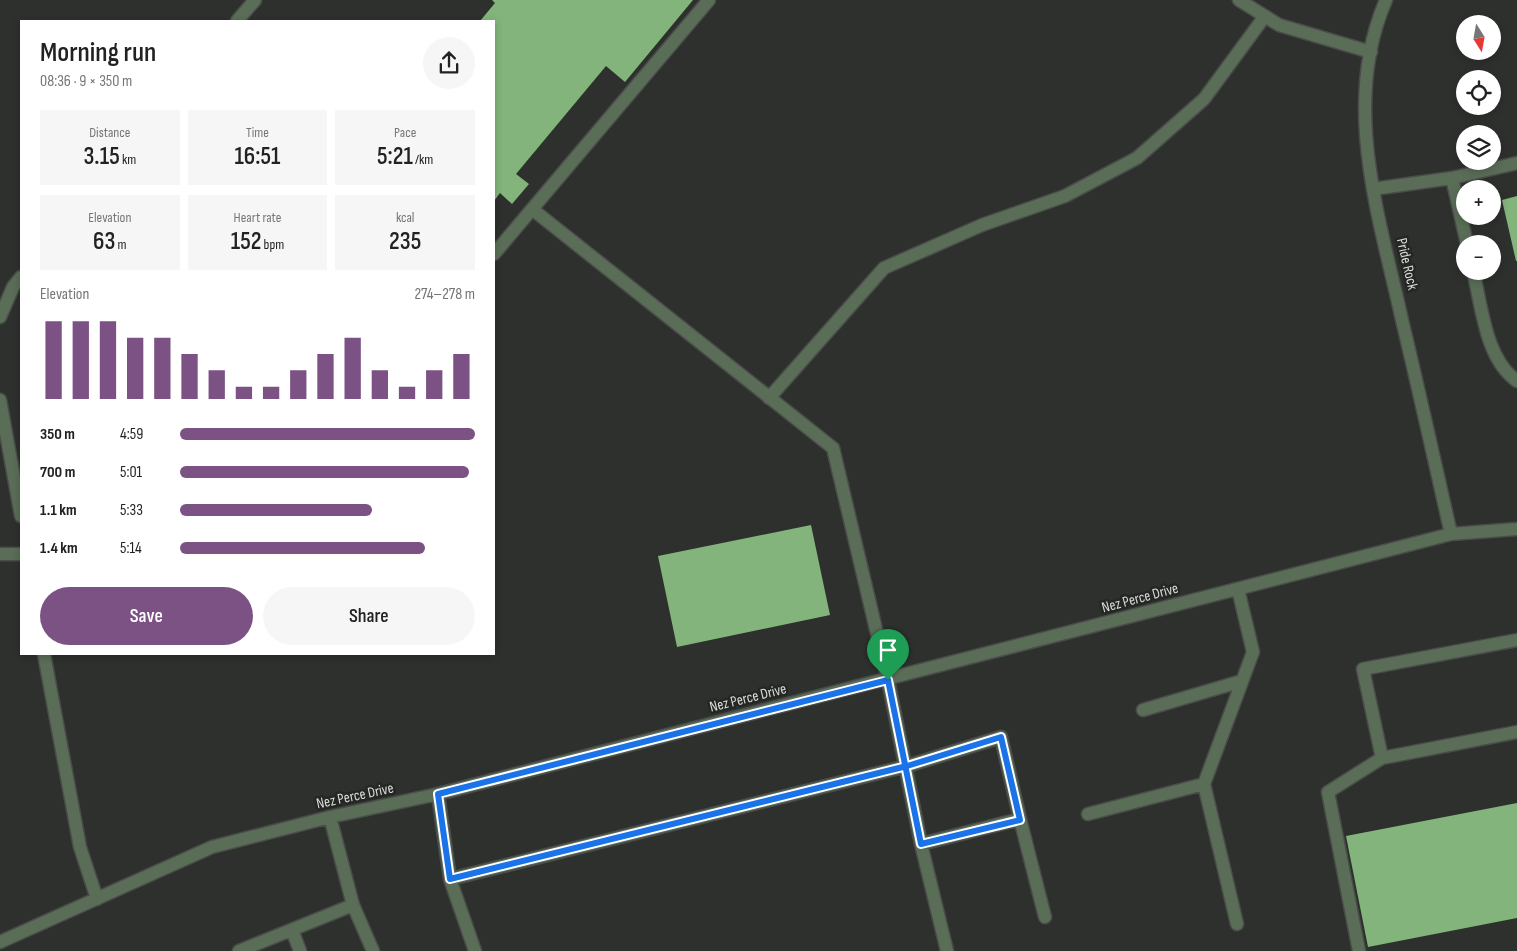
<!DOCTYPE html>
<meta charset="utf-8">
<style>
body{margin:0;font-family:"Sofia Sans Condensed",sans-serif;background:#f6f6f6;color:#222;height:100vh;display:flex;flex-direction:column;font-size:19px;white-space:nowrap}
*{box-sizing:border-box;margin:0}
p{font-size:16px;color:#767676}
.icon{flex:none;width:28px;height:28px;fill:none;stroke:currentColor;stroke-width:2;stroke-linecap:round;stroke-linejoin:round}
.map{position:relative;flex:1;overflow:hidden}
.drawer{position:absolute;left:20px;top:20px;width:475px;height:635px;display:flex;flex-direction:column;background:#fff;border-radius:0px;box-shadow:0 2px 8px #0003}
.drawer>*{flex:none}
.needle{width:32px;rotate:169deg}
.buttons{position:absolute;left:1456px;top:15px;display:grid;gap:10px}
.buttons a{display:grid;place-items:center;width:45px;height:45px;border-radius:50%;background:#fff;box-shadow:0 2px 8px #0003;font-size:25px}
.pin{position:absolute;display:grid;place-items:center;width:42px;height:42px;color:#fff;margin:-51px -21px;border-radius:50% 50% 50% 0;rotate:-45deg;box-shadow:0 0 5px #0007}
.pin .icon{rotate:45deg}
.round{display:grid;place-items:center;flex:none;width:52px;height:52px;border-radius:26px;background:#f6f6f6}
.headline{display:flex;align-items:center;justify-content:space-between;height:85px;padding:0 20px}
h1{font-size:28px;font-weight:600;line-height:38px}
.stats{display:grid;grid-template-columns:repeat(3,1fr);gap:8px;height:85px;padding:5px 20px}
.stats div{display:grid;align-content:center;border-radius:0px;background:#f6f6f6;text-align:center}
.stats b{font-size:25px;font-weight:600}
.stats small{font-size:14px;font-weight:400}
.stats p{font-size:14px}
.chart{height:140px;padding:10px 20px}
.chart p{display:flex;justify-content:space-between}
.chart svg{width:100%;height:90px;margin-top:5px;stroke:#7c5284;stroke-width:6}
.cta{display:flex;gap:10px;margin-top:auto;padding:10px 20px}
.cta a{flex:1;height:58px;border-radius:30px;background:#7c5284;color:#fff;font-size:20px;font-weight:600;line-height:58px;text-align:center}
.cta a+a{background:#f6f6f6;color:#222}
ul{padding:0 20px;list-style:none;font-size:16px}
li{display:grid;grid-template-columns:80px 60px 1fr;align-items:center;height:38px}
li i{height:12px;border-radius:6px;background:#7c5284}
.map>svg:first-child{display:block}
</style>
<div class="map">
<svg width="1517" height="951" viewBox="0 0 1517 951">
<rect width="100%" height="100%" fill="#2d302d"/>
<path fill="#83b47b" d="M492 0H693L625 82 606 66 516 174 529 184 512 204 500 193 494 201V21H480L495 3Z
M1517 196V261H1516L1502 200Z
M811 525 830 615 677 647 658 556Z
M1517 803V918L1368 947 1346 836Z"/>
<g fill="none" stroke-linecap="round" stroke-linejoin="round">
<defs>
<path id="minor" d="M1239 0 1279 25 1371 52
M1386 0C1341 103 1379 216 1402 320 1419 391 1435 463 1451 534
M237 21 255 0
M1452 178 1467 244
M1373 189 1452 178 1517 163
M494 254 709 0
M1473 271C1482 306 1485 359 1517 381
M0 317 13 287 21 277
M769 398 884 268 982 225 1065 196 1137 158 1204 99 1265 16
M0 400 21 516
M0 554H21
M1517 640 1363 669 1382 758 1517 732
M44 654 80 847 97 899
M1143 710 1242 681
M1204 784 1237 924
M438 794 450 879 907 766 1001 737 1020 819 921 844 888 680 833 448 532 209
M1088 814 1204 784 1253 652 1238 589
M1020 819 1045 917
M921 844 947 951
M450 879 475 951
M353 905 373 951
M292 930 300 951
M0 942 212 847 330 817 438 794 1451 534 1517 529
M239 951 353 905 330 817
M1359 951 1328 792 1382 758"/>
</defs>
<use href="#minor" stroke="#494c49" stroke-width="15"/>
<use href="#minor" stroke="#5a6e57" stroke-width="12"/>
</g>
<g fill="none" stroke-linecap="round" stroke-linejoin="round">
<defs>
<path id="route" d="M888 680 438 794 450 879 907 766 1001 737 1020 820 921 844 888 680"/>
</defs>
<use href="#route" stroke="#fff" stroke-width="10"/>
<use href="#route" stroke="#1a73e8" stroke-width="6"/>
</g>
<g text-anchor="middle" dominant-baseline="central" stroke-width="5" stroke-linejoin="round" paint-order="stroke">
<g font-size="15" fill="#dbdddb" stroke="#242723">
<text transform="translate(1407 264) rotate(77)">Pride Rock</text>
<text transform="translate(1140 598) rotate(-15)">Nez Perce Drive</text>
<text transform="translate(748 698) rotate(-14)">Nez Perce Drive</text>
<text transform="translate(355 796) rotate(-12)">Nez Perce Drive</text>
</g>
</g>
</svg>
<div class="buttons">
<a><svg class="needle" viewBox="-14 -14 28 28"><path d="M0-13l5 13h-10z" fill="#e53935"/><path d="M0 13l5-13h-10z" fill="#767676"/></svg></a>
<a><svg class="icon" aria-label="locate" viewBox="0 0 24 24"><circle cx="12" cy="12" r="6"/><path d="M12 2v4M12 18v4M2 12h4M18 12h4"/></svg></a>
<a><svg class="icon" aria-label="layers" viewBox="0 0 24 24"><path d="M12 4l9 5-9 5-9-5zM3 14l9 5 9-5"/></svg></a>
<a>+</a>
<a>−</a>
</div>
<div class="pin" style="left:888px;top:680px;background:#1e9e55"><svg class="icon" aria-label="arrive" viewBox="0 0 24 24"><path d="M6 21V4h12l-3 4 3 4H6"/></svg></div>
<section class="drawer">
<div class="headline"><div><h1>Morning run</h1><p>08:36 · 9 × 350 m</p></div><a class="round"><svg class="icon" aria-label="share" viewBox="0 0 24 24"><path d="M12 15V3M7 8l5-5 5 5M5 13v7h14v-7"/></svg></a></div>
<div class="stats">
<div><p>Distance</p><b>3.15<small> km</small></b></div>
<div><p>Time</p><b>16:51</b></div>
<div><p>Pace</p><b>5:21<small> /km</small></b></div>
</div>
<div class="stats">
<div><p>Elevation</p><b>63<small> m</small></b></div>
<div><p>Heart rate</p><b>152<small> bpm</small></b></div>
<div><p>kcal</p><b>235</b></div>
</div>
<div class="chart"><p><span>Elevation</span>274–278 m</p>
<svg viewBox="0 0 160 44" preserveAspectRatio="none"><path d="M5 44V6M15 44V6M25 44V6M35 44V14M45 44V14M55 44V22M65 44V30M75 44V38M85 44V38M95 44V30M105 44V22M115 44V14M125 44V30M135 44V38M145 44V30M155 44V22"/></svg>
</div>
<ul>
<li><b>350 m</b>4:59<i style="width:100%"></i></li>
<li><b>700 m</b>5:01<i style="width:98%"></i></li>
<li><b>1.1 km</b>5:33<i style="width:65%"></i></li>
<li><b>1.4 km</b>5:14<i style="width:83%"></i></li>
</ul>
<div class="cta"><a>Save</a><a>Share</a></div>
</section>
</div>
